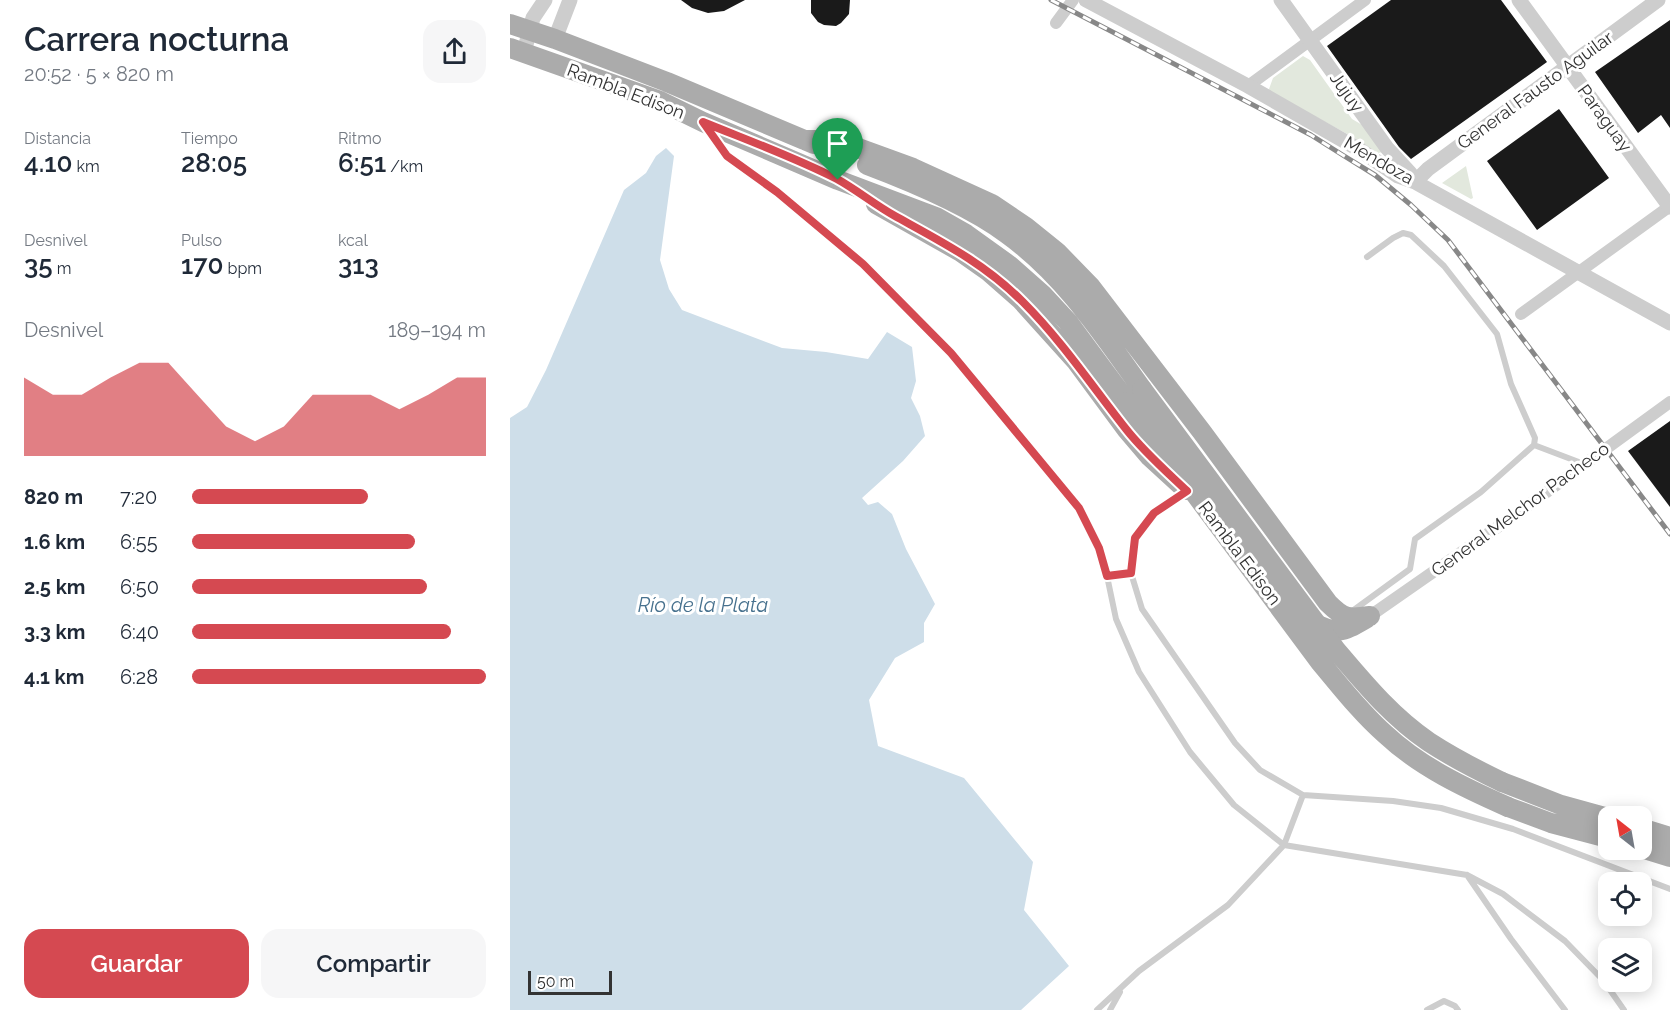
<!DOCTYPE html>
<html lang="es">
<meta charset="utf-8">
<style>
body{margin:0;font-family:Raleway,sans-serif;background:#f6f6f7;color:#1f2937;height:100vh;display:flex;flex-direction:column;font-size:22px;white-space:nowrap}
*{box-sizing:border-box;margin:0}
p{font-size:20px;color:#747a83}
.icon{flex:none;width:33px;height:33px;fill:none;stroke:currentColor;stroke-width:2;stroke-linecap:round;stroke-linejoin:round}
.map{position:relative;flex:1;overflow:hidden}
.sheet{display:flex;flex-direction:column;background:#fff;width:510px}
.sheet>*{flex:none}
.needle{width:39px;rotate:329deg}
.fabs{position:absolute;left:1088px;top:806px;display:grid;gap:12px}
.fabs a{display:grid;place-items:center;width:54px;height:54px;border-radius:12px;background:#fff;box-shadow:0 3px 15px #0003;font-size:30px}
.scale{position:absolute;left:18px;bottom:15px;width:84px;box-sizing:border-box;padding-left:6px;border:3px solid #333;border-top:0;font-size:16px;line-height:21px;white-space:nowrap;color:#333;-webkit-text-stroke:4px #fff;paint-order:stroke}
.pin{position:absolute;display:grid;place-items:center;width:51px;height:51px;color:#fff;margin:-62px -26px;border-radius:50% 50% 50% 0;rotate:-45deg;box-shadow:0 0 6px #0007}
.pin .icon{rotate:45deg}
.round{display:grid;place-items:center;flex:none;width:63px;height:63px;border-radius:18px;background:#f6f6f7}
.headline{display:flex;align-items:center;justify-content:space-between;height:102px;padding:0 24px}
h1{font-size:33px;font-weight:600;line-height:45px}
.metrics{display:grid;grid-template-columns:repeat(3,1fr);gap:9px;height:102px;padding:6px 24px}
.metrics div{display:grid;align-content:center}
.metrics b{font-size:26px;font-weight:600}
.metrics small{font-size:16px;font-weight:400}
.metrics p{font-size:16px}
.chart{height:168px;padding:12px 24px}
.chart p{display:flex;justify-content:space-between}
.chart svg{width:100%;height:108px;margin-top:6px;fill:#d54951;opacity:.7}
.button{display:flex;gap:12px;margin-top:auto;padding:12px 24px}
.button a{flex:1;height:69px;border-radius:18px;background:#d54951;color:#fff;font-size:24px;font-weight:600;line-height:69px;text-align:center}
.button a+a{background:#f6f6f7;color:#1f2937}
ul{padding:0 24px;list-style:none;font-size:20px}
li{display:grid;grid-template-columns:96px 72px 1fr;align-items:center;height:45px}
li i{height:15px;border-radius:8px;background:#d54951}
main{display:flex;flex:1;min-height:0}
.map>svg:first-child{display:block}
</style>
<main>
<section class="sheet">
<div class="headline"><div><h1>Carrera nocturna</h1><p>20:52 · 5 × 820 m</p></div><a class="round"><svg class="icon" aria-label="share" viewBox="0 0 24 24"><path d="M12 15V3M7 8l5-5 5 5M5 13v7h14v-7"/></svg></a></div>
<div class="metrics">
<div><p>Distancia</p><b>4.10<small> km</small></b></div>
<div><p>Tiempo</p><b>28:05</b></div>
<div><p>Ritmo</p><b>6:51<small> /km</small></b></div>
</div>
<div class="metrics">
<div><p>Desnivel</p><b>35<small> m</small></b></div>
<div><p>Pulso</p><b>170<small> bpm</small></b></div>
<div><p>kcal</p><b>313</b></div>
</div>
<div class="chart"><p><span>Desnivel</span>189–194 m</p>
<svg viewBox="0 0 160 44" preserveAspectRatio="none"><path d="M0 44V12L10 19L20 19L30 12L40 6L50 6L60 19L70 32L80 38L90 32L100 19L110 19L120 19L130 25L140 19L150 12L160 12V44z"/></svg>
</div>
<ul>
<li><b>820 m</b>7:20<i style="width:60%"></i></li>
<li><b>1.6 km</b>6:55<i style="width:76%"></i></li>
<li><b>2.5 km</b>6:50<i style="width:80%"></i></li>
<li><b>3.3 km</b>6:40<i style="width:88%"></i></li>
<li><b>4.1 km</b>6:28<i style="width:100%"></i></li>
</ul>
<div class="button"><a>Guardar</a><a>Compartir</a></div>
</section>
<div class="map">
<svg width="1160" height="1010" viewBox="0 0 1160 1010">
<rect width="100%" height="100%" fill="#fff"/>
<path fill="#e2e8dd" d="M793 56 800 60 842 119 854 126 873 152 868 153 841 136 760 92 759 89 763 78Z
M956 166 963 198 961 199 932 183Z"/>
<path fill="#cedee9" d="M156 148 164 156 150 260 159 289 172 310 272 348 316 352 358 359 377 332 402 347 406 381 401 398 410 416 415 436 393 461 352 498 358 505 368 502 382 514 396 549 425 604 414 623V642L385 658 359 700 368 746 454 778 523 862 514 910 559 966 511 1010H0V418L17 407 36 370 114 190 136 173 146 156Z"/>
<path fill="#1a1a1a" d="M171 0H235L214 11 198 13 182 8Z
M301 0H340L339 14 331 23 326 26 314 25 308 22 301 13Z
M881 0H991L1037 62 901 159 889 147 817 46Z
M1160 20V128L1151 115 1128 133 1085 72Z
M1049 109 1099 178 1027 230 977 161Z
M1160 421V507L1118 451Z"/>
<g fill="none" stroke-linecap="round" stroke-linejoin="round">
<path stroke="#cdcdcd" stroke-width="6" d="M200 131 217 156 267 192 353 264 441 353 569 508 589 548 597 576 606 619 629 672 680 752 724 805 774 845 957 875 993 894 1055 941 1093 980 1114 1010
M1024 445 1074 464
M675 492 644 513 625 538 621 573 632 609 725 743 750 770 793 795 883 801 931 808 1003 829 1160 889
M597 576 621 573
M841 612 900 569 905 539 971 492 1024 445 1025 438 1001 384 987 334 934 266 901 235 893 233 883 238 857 257
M957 875 1001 939 1055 1010
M587 1010 629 971 718 905 774 845 793 795
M600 1010 610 992
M917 1010 934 1001 945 1006 948 1010"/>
<path stroke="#cdcdcd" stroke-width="12" d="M546 23 563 0
M738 86 855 0
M1011 314 1160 206
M860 616 1012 510 1160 402"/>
<path stroke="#cdcdcd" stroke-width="15" d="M576 0 738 86 850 150 888 176 905 182 1160 323
M771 0 877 148 900 173 905 182
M1009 0 1160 207
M45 39 60 0
M14 52 23 18 35 0
M905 182 918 169 1148 0"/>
<path stroke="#ababab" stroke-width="20" d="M0 24 45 39 157 82 304 144
M0 48 150 101 193 122 328 180 426 217 456 234 499 265 533 295 558 322 617 402
M294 140H326L403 168 482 204 516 227 547 252 581 287 692 432 818 603C834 619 838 619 860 616
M357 165C402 182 458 205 497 234 554 275 592 333 632 389
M366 204 451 252 478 271 511 300 566 361 617 430 640 457 676 490
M801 622C829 635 831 633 857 618
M992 782 1051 805 1098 818
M998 807 1041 823 1098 838
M1131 828 1160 837
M1131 848 1160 857"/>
<defs>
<path id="rail" d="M541 0 801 135 831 154 865 175 901 205 938 240 1160 534"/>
</defs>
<use href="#rail" stroke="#888" stroke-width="5"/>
<use href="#rail" stroke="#fff" stroke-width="3" stroke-dasharray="9" stroke-linecap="butt"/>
<path stroke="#ababab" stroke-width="20" d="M632 389 826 650C854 683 882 717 919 742 942 757 967 770 992 782
M617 402 810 662C831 687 851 713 875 734 910 767 955 788 998 807"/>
</g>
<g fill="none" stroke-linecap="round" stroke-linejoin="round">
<defs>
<path id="route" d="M193 122C237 140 284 157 327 179 347 190 365 205 385 216 432 242 474 263 513 302 552 341 582 386 616 429 634 452 656 471 677 491L644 513 625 538 621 573 597 576 589 548 569 508 441 353 353 264 267 192 217 156Z"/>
</defs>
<use href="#route" stroke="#fff" stroke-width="12"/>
<use href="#route" stroke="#d54951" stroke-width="8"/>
</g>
<g text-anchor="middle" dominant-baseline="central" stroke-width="6" stroke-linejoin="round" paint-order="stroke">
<g font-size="18" fill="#333" stroke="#fff">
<text transform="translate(1025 90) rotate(-36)">General Fausto Aguilar</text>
<text transform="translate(116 91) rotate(21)">Rambla Edison</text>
<text transform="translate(837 92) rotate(55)">Jujuy</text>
<text transform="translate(1095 118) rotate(54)">Paraguay</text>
<text transform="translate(869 160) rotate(30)">Mendoza</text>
<text transform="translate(1010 509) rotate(-36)">General Melchor Pacheco</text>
<text transform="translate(730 553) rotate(53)">Rambla Edison</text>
</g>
<g font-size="20" font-style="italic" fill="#47718e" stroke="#fff">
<text x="193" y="605">Río de la Plata</text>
</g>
</g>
</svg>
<div class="fabs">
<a><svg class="needle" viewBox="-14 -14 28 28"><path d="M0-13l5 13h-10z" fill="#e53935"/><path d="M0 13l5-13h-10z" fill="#747a83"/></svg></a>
<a><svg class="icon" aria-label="locate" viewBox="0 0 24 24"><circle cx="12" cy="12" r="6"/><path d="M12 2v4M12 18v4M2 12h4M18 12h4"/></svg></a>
<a><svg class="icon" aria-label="layers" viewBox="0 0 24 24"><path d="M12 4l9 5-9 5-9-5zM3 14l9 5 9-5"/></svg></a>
</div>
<div class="scale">50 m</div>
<div class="pin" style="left:328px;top:180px;background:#1e9e55"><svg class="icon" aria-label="arrive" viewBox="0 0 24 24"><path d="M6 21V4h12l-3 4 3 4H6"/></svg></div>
</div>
</main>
